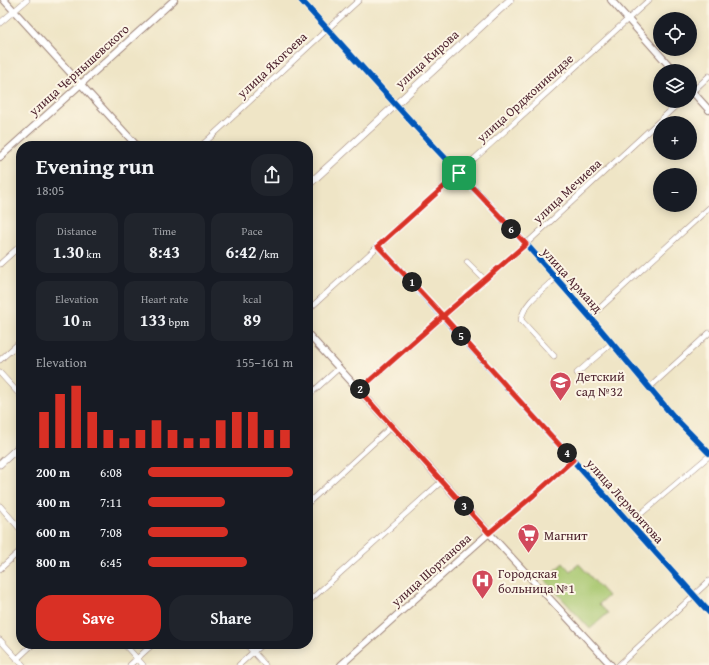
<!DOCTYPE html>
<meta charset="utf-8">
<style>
body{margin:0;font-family:"Gentium Book Plus",serif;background:#20242c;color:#f1f3f6;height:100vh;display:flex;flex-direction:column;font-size:15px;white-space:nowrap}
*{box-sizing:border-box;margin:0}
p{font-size:13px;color:#9ea1a6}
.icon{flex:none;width:22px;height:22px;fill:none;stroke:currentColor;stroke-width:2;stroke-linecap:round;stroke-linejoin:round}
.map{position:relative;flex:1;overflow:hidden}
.side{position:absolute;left:16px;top:141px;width:297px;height:508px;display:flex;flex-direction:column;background:#171b24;border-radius:16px;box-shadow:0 2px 10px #0003}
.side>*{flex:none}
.buttons{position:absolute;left:653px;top:12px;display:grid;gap:8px}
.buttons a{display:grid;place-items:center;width:44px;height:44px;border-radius:50%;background:#171b24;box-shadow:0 2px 10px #0003;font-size:20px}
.pin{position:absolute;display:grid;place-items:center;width:34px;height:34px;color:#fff;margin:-17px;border-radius:8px;box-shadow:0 2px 6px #0006}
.km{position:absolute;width:20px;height:20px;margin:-10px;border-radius:50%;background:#222;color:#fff;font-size:11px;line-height:20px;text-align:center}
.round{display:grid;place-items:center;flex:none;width:42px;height:42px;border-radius:16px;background:#20242c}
.headline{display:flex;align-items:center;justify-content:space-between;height:68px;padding:0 20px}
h1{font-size:22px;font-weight:800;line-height:30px}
.metrics{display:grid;grid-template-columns:repeat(3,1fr);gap:6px;height:68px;padding:4px 20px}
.metrics div{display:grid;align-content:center;border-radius:10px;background:#20242c;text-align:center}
.metrics b{font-size:17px;font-weight:800}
.metrics small{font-size:11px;font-weight:400}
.metrics p{font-size:11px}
.chart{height:112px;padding:8px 20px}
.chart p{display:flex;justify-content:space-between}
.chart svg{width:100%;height:72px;margin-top:4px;stroke:#d93025;stroke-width:6}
.button{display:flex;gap:8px;margin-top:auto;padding:8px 20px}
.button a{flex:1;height:46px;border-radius:16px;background:#d93025;color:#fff;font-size:16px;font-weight:800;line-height:46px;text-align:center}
.button a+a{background:#20242c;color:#f1f3f6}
ul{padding:0 20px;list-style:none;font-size:13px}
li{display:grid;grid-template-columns:64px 48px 1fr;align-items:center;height:30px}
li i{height:10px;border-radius:5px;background:#d93025}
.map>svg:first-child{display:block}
</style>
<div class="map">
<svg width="709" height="665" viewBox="0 0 709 665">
<rect width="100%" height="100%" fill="#fcf5e5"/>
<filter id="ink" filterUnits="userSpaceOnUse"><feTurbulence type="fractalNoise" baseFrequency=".025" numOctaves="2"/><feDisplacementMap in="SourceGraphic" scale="8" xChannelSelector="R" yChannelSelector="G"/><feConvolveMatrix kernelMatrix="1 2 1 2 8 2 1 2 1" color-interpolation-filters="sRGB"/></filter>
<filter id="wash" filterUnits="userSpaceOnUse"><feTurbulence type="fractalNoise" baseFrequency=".012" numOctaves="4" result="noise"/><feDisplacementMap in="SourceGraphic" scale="16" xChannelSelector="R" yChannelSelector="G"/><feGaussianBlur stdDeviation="0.9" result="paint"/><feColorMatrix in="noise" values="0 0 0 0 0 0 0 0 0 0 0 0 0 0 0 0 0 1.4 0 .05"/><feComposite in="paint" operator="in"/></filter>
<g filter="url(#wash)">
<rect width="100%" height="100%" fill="#efe5c6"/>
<path fill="#a8c76f" stroke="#79734d" d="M563 563 570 571 579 564 608 596 599 604 608 613 590 629 545 580Z"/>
</g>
<g filter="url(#ink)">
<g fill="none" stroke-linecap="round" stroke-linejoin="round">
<defs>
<path id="minor" d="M301 0 427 139 526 244 590 317 673 416 709 453
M0 23 27 0
M691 93 709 76
M201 146 359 0
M378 246 536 419 709 612
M467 262 485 280
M0 264 21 245
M308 310 649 0
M590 317 709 208
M554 356 521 320C524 302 543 290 556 278
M0 360 21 341
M0 373 21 396
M577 373 612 343
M649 388 709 333
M359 390 526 244 681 101
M308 396 339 368
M308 503 392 426
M0 506 21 530
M630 523 709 456
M489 533 534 495 573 460
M0 569 21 550
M308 602 442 481
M0 640 23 665
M124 644 143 665
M246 644 265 665
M17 659 33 644
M130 665 153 644
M239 665 262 644
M619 665 709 581"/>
<path id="tertiary" d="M4 0 137 146
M611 0 674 71
M690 89 709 110
M0 157 174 0
M308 334 489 533 611 665
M341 665 489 533"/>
<path id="secondary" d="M308 185 510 0
M0 464 21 445"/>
</defs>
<use href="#minor" stroke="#9c8278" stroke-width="6"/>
<use href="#tertiary" stroke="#9c8278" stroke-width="8"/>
<use href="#secondary" stroke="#9c8278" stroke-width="8"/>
<use href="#minor" stroke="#fff" stroke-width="5"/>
<use href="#tertiary" stroke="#fff" stroke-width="6"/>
<use href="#secondary" stroke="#fff" stroke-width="7"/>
<defs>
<path id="cycleway" d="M301 0 427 139 526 244 590 317 673 416 709 453
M378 246 536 419 709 612"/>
</defs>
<use href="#cycleway" stroke="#fcf5e5" stroke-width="8"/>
<use href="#cycleway" stroke="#0057b8" stroke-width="6"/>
</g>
</g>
<g fill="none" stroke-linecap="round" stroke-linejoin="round" filter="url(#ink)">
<defs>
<path id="route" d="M459 173 378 246 443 316 359 390 489 533 534 495 573 460 443 316 526 244 459 173"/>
</defs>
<use href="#route" stroke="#fff" stroke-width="8"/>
<use href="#route" stroke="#d93025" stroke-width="5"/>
</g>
<defs>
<symbol id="school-pin" viewBox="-11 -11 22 30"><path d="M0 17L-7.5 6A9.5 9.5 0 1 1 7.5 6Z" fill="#d1495b" stroke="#fcf5e5"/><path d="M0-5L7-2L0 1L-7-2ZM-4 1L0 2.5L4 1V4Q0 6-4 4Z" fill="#fff"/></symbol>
<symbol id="supermarket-pin" viewBox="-11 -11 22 30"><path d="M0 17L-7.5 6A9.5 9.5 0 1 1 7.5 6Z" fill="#d1495b" stroke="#fcf5e5"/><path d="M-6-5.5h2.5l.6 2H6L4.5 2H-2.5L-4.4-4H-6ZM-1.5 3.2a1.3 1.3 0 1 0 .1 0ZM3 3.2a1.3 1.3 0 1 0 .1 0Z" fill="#fff"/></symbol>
<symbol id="hospital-pin" viewBox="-11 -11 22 30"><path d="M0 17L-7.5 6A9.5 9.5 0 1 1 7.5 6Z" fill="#d1495b" stroke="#fcf5e5"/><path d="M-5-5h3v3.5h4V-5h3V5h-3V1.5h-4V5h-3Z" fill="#fff"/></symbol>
</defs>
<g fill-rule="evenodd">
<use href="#school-pin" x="548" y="370" width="25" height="34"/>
<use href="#supermarket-pin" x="516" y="522" width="25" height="34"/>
<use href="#hospital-pin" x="470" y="568" width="25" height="34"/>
</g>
<g text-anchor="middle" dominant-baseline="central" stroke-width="4" stroke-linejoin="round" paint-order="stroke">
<g font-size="13" fill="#4a1f2b" stroke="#fcf5e5">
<text transform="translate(427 59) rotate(-42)">улица Кирова</text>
<text transform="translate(272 65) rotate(-43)">улица Яхогоева</text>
<text transform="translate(79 70) rotate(-42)">улица Чернышевского</text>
<text transform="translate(525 98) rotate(-42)">улица Орджоникидзе</text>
<text transform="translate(567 191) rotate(-43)">улица Мечиева</text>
<text transform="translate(572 280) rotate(48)">улица Арманд</text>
<text transform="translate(625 501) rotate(48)">улица Лермонтова</text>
<text transform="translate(431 570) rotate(-42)">улица Шортанова</text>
</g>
<g font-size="13" fill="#4a1f2b" stroke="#fcf5e5" text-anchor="start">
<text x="576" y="376">Детский<tspan x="576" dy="15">сад №32</tspan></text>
<text x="544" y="535">Магнит</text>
<text x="498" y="573">Городская<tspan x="498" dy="15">больница №1</tspan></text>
</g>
</g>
</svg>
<div class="buttons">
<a><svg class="icon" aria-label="locate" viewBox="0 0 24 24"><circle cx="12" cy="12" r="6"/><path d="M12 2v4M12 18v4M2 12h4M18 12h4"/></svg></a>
<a><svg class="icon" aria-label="layers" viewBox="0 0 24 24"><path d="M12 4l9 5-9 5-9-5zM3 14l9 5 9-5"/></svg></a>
<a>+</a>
<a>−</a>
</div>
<div class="pin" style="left:459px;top:173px;background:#1e9e55"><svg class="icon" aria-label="arrive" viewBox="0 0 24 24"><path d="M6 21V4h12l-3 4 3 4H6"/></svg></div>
<b class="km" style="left:412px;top:282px">1</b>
<b class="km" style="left:360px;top:389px">2</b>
<b class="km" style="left:464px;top:506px">3</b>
<b class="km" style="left:567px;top:453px">4</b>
<b class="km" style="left:461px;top:336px">5</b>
<b class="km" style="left:511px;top:229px">6</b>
<section class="side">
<div class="headline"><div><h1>Evening run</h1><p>18:05</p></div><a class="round"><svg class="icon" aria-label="share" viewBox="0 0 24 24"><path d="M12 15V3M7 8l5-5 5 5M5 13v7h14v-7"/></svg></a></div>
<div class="metrics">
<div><p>Distance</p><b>1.30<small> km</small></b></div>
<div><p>Time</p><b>8:43</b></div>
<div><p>Pace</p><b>6:42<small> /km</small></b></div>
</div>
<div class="metrics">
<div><p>Elevation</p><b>10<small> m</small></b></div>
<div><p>Heart rate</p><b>133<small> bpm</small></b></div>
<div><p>kcal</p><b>89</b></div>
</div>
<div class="chart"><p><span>Elevation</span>155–161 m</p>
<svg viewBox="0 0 160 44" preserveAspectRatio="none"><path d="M5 44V22M15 44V11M25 44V6M35 44V22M45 44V33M55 44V38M65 44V33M75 44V27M85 44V33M95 44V38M105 44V38M115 44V27M125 44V22M135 44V22M145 44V33M155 44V33"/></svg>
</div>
<ul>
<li><b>200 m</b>6:08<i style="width:100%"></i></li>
<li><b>400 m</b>7:11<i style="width:53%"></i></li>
<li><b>600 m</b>7:08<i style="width:55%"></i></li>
<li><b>800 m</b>6:45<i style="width:68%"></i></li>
</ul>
<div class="button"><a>Save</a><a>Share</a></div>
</section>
</div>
